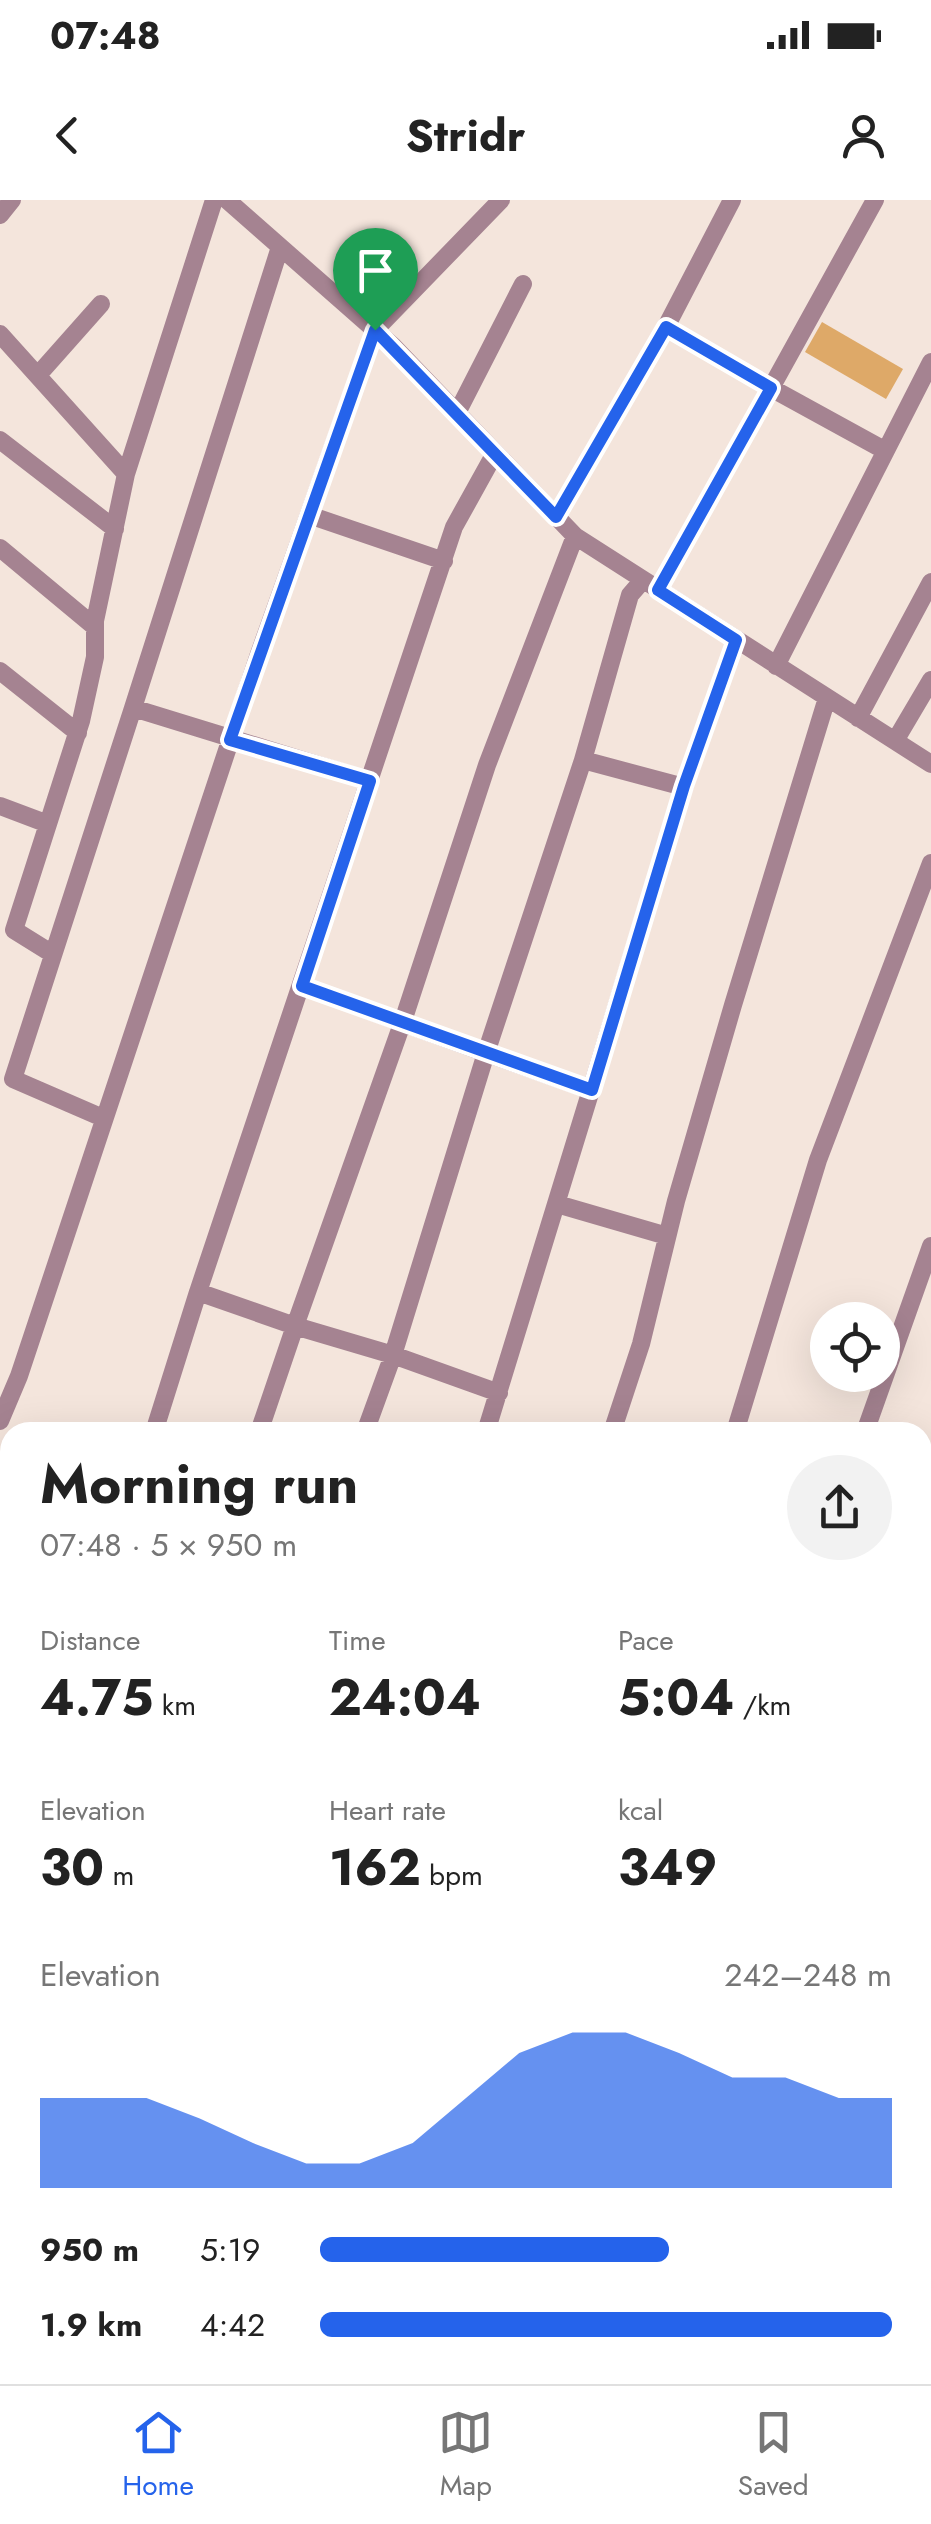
<!DOCTYPE html>
<meta charset="utf-8">
<style>
body{margin:0;font-family:Jost,sans-serif;background:#f2f2f2;color:#222;height:100vh;display:flex;flex-direction:column;font-size:38px;white-space:nowrap}
*{box-sizing:border-box;margin:0}
p{font-size:32px;color:#767676}
.icon{flex:none;width:55px;height:55px;fill:none;stroke:currentColor;stroke-width:2;stroke-linecap:round;stroke-linejoin:round}
.map{position:relative;flex:1;overflow:hidden}
.sheet{position:absolute;left:0px;top:1222px;width:932px;height:962px;display:flex;flex-direction:column;background:#fff;border-radius:30px 30px 0 0;box-shadow:0 10px 40px #0002}
.sheet>*{flex:none}
.buttons{position:absolute;left:810px;top:1102px;display:grid;gap:20px}
.buttons a{display:grid;place-items:center;width:90px;height:90px;border-radius:50%;background:#fff;box-shadow:0 10px 40px #0002;font-size:50px}
.pin{position:absolute;display:grid;place-items:center;width:85px;height:85px;color:#fff;margin:-102px -42px;border-radius:50% 50% 50% 0;rotate:-45deg;box-shadow:0 0 10px #0007}
.pin .icon{rotate:45deg}
.round{display:grid;place-items:center;flex:none;width:105px;height:105px;border-radius:52px;background:#f2f2f2}
.overview{display:flex;align-items:center;justify-content:space-between;height:170px;padding:0 40px}
h1{font-size:55px;font-weight:700;line-height:75px}
.stats{display:grid;grid-template-columns:repeat(3,1fr);gap:15px;height:170px;padding:10px 40px}
.stats div{display:grid;align-content:center}
.stats b{font-size:50px;font-weight:700}
.stats small{font-size:28px;font-weight:400}
.stats p{font-size:28px}
.chart{height:280px;padding:20px 40px}
.chart p{display:flex;justify-content:space-between}
.chart svg{width:100%;height:180px;margin-top:10px;fill:#2563eb;opacity:.7}
ul{padding:0 40px;list-style:none;font-size:32px}
li{display:grid;grid-template-columns:160px 120px 1fr;align-items:center;height:75px}
li i{height:25px;border-radius:12px;background:#2563eb}
.status{display:flex;justify-content:space-between;align-items:center;height:70px;padding:0 50px;background:#fff;direction:ltr}
.status svg{height:28px;fill:currentColor}
header{display:flex;justify-content:space-between;align-items:center;height:130px;padding:0 40px;background:#fff;font-size:45px;font-weight:700}
.dock{display:flex;justify-content:space-around;align-items:center;height:140px;border-top:2px solid #e0e0e0;background:#fff;font-size:28px;color:#767676}
.dock a{display:grid;justify-items:center;gap:5px}
.dock .on{color:#2563eb}
.map>svg:first-child{display:block}
</style>
<div class="status"><b>07:48</b><svg viewBox="0 0 49 12"><path d="M0 12V9h3v3zM5 12V6h3v6zM10 12V3h3v9zM15 12V0h3v12zM26 1h20v11H26zM47 4h2v5h-2z"/></svg></div>
<header><svg class="icon" aria-label="back" viewBox="0 0 24 24"><path d="M15 5l-7 7 7 7"/></svg>Stridr<svg class="icon" aria-label="person" viewBox="0 0 24 24"><circle cx="12" cy="8" r="4"/><path d="M4 21q1-7 8-7t8 7"/></svg></header>
<div class="map">
<svg width="931" height="2184" viewBox="0 0 931 2184">
<rect width="100%" height="100%" fill="#f4e5dc"/>
<path fill="#dea968" d="M822 122 903 169 886 199 805 152Z"/>
<g fill="none" stroke-linecap="round" stroke-linejoin="round">
<path stroke="#a58391" stroke-width="18" d="M227 0 393 146 575 336 931 564
M732 0 666 127 771 188 875 0
M0 15 12 0
M280 47 133 508 370 581
M0 134 126 274
M38 175 101 104
M457 213 523 84
M0 240 115 329
M309 315 444 361
M556 317 666 127
M0 348 95 427
M643 380 630 395 583 560 684 587
M658 390 771 188 884 250
M776 466 931 162
M0 471 78 533
M858 518 931 382
M895 541 931 480
M583 560 486 853 591 890
M0 606 48 624
M51 753 14 730 81 521 95 457V421L126 274 214 0
M302 786 486 853 393 1155 499 1193
M103 918 13 879 133 508
M557 1004 667 1036
M0 1221 19 1176 259 454 375 130 501 0
M154 1232 198 1092
M259 1232 295 1126 198 1092 454 327 495 253
M365 1232 393 1155 295 1126 403 821 487 565 575 336
M486 1232 684 587 736 440
M612 1232 641 1144 676 1001 733 805 827 498
M735 1232 818 960 931 663
M865 1232 931 1046
M922 1263 931 1266
M0 1419 10 1422
M922 1525 931 1492
M922 1540 931 1543
M0 1668 10 1639
M922 1685 931 1688
M0 1690 10 1694
M922 1786 931 1789
M922 1842 931 1845
M6 1869 10 1860
M922 1922 931 1925
M922 2096 931 2079
M857 2175 931 2183
M389 2184 390 2175
M467 2184 469 2175
M548 2184 550 2175
M623 2184 625 2175
M709 2184 712 2175
M778 2184 780 2175
M830 2184 832 2175"/>
</g>
<g fill="none" stroke-linecap="round" stroke-linejoin="round">
<defs>
<path id="route" d="M666 127 771 188 658 390 736 440 684 586 592 890 302 786 370 581 230 540 375 130 556 317Z"/>
</defs>
<use href="#route" stroke="#fff" stroke-width="20"/>
<use href="#route" stroke="#2563eb" stroke-width="12"/>
</g>
</svg>
<div class="buttons">
<a><svg class="icon" aria-label="locate" viewBox="0 0 24 24"><circle cx="12" cy="12" r="6"/><path d="M12 2v4M12 18v4M2 12h4M18 12h4"/></svg></a>
</div>
<div class="pin" style="left:375px;top:130px;background:#1e9e55"><svg class="icon" aria-label="arrive" viewBox="0 0 24 24"><path d="M6 21V4h12l-3 4 3 4H6"/></svg></div>
<section class="sheet">
<div class="overview"><div><h1>Morning run</h1><p>07:48 · 5 × 950 m</p></div><a class="round"><svg class="icon" aria-label="share" viewBox="0 0 24 24"><path d="M12 15V3M7 8l5-5 5 5M5 13v7h14v-7"/></svg></a></div>
<div class="stats">
<div><p>Distance</p><b>4.75<small> km</small></b></div>
<div><p>Time</p><b>24:04</b></div>
<div><p>Pace</p><b>5:04<small> /km</small></b></div>
</div>
<div class="stats">
<div><p>Elevation</p><b>30<small> m</small></b></div>
<div><p>Heart rate</p><b>162<small> bpm</small></b></div>
<div><p>kcal</p><b>349</b></div>
</div>
<div class="chart"><p><span>Elevation</span>242–248 m</p>
<svg viewBox="0 0 160 44" preserveAspectRatio="none"><path d="M0 44V22L10 22L20 22L30 27L40 33L50 38L60 38L70 33L80 22L90 11L100 6L110 6L120 11L130 17L140 17L150 22L160 22V44z"/></svg>
</div>
<ul>
<li><b>950 m</b>5:19<i style="width:61%"></i></li>
<li><b>1.9 km</b>4:42<i style="width:100%"></i></li>
</ul>
</section>
</div>
<nav class="dock">
<a class="on"><svg class="icon" aria-label="home" viewBox="0 0 24 24"><path d="M3 11l9-7 9 7M6 9v11h12V9"/></svg>Home</a>
<a><svg class="icon" aria-label="map" viewBox="0 0 24 24"><path d="M3 6l6-2 6 2 6-2v14l-6 2-6-2-6 2zM9 4v14M15 6v14"/></svg>Map</a>
<a><svg class="icon" aria-label="saved" viewBox="0 0 24 24"><path d="M7 4h10v16l-5-4-5 4z"/></svg>Saved</a>
</nav>
